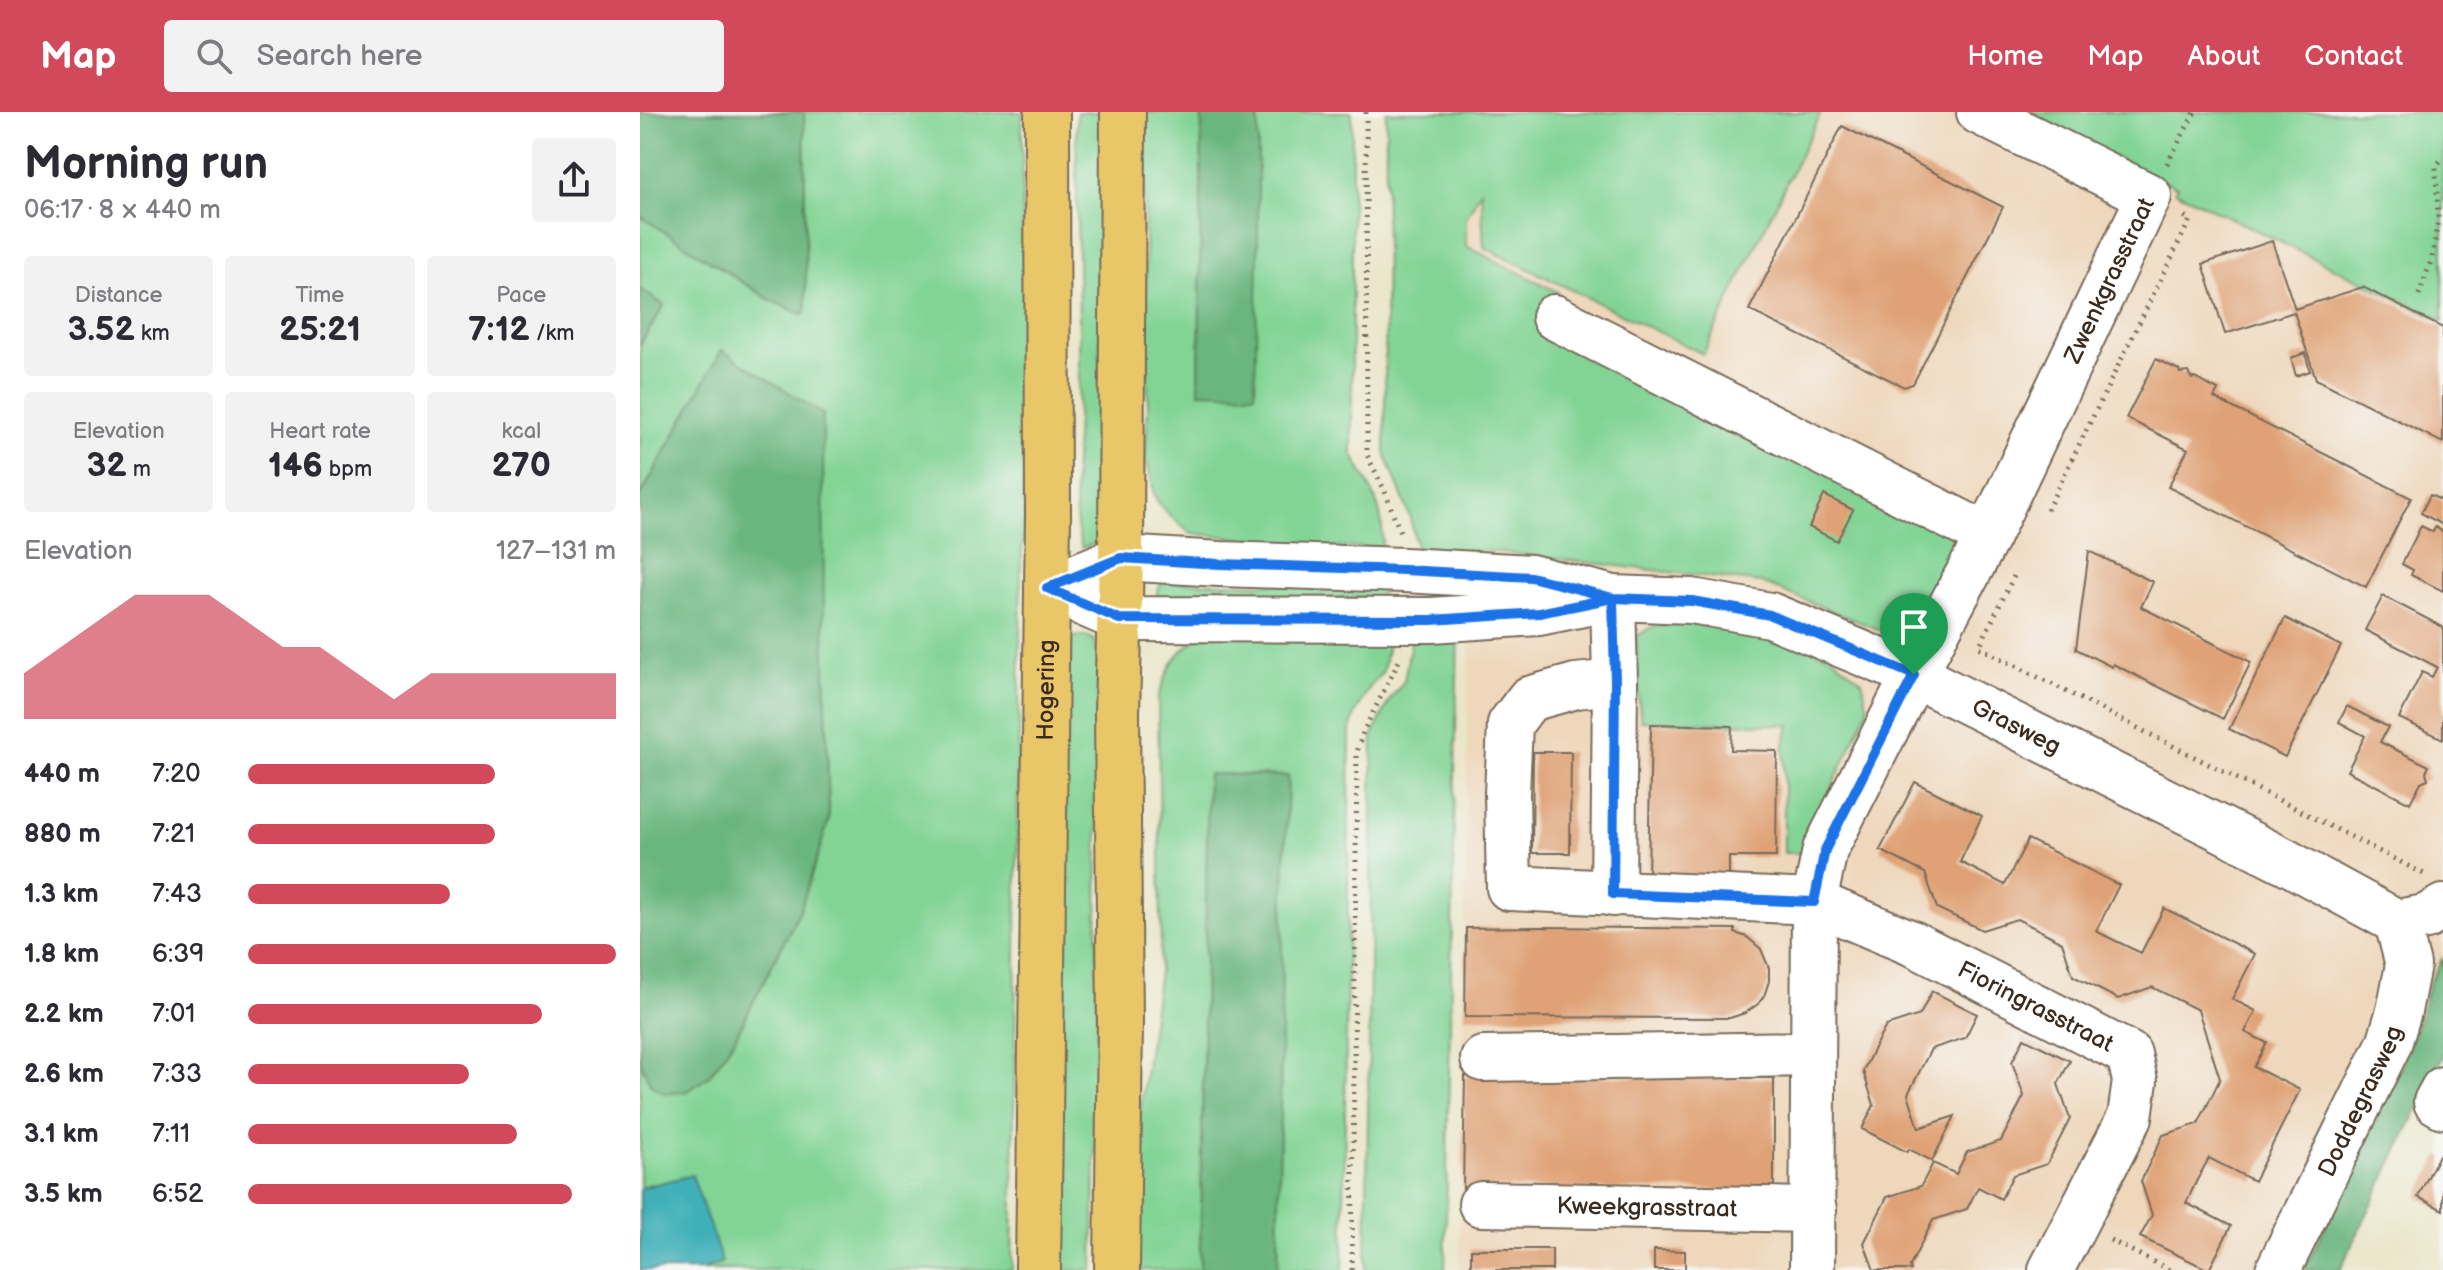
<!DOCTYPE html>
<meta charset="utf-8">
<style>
body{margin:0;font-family:"Balsamiq Sans",sans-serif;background:#f2f2f3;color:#2b2b33;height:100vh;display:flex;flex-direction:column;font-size:30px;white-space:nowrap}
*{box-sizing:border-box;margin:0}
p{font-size:26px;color:#7c7c81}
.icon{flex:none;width:44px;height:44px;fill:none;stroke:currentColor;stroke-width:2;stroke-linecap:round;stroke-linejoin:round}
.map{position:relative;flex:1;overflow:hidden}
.drawer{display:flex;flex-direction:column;background:#fff;width:640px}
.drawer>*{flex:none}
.pin{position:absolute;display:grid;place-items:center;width:68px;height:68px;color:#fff;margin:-82px -34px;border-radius:50% 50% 50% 0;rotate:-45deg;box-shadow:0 0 8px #0007}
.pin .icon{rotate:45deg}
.round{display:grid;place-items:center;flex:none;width:84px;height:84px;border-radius:8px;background:#f2f2f3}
.head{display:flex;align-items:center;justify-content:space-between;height:136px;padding:0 24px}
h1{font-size:44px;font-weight:600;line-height:60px}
.stats{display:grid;grid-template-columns:repeat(3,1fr);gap:12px;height:136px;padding:8px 24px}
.stats div{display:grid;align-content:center;border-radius:8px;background:#f2f2f3;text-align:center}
.stats b{font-size:34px;font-weight:600}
.stats small{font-size:22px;font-weight:400}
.stats p{font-size:22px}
.chart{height:224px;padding:16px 24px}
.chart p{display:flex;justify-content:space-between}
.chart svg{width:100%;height:144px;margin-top:8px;fill:#d1495b;opacity:.7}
ul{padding:0 24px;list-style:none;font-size:26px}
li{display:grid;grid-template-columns:128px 96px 1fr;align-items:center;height:60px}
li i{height:20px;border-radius:10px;background:#d1495b}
header{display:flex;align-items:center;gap:48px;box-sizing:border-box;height:112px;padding:0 40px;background:#d1495b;color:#fff}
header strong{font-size:38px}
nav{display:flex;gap:44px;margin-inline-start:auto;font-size:28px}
.search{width:560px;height:72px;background:#f2f2f3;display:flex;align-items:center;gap:20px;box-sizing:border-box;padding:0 28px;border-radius:8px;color:#7c7c81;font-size:30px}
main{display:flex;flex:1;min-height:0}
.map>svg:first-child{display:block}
</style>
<header>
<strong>Map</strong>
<div class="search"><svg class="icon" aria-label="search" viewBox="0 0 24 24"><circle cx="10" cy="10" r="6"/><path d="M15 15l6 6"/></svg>Search here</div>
<nav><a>Home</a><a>Map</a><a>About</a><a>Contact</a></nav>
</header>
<main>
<section class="drawer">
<div class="head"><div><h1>Morning run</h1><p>06:17 · 8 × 440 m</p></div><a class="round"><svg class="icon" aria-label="share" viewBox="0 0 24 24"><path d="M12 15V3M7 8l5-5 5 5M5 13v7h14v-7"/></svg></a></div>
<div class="stats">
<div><p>Distance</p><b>3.52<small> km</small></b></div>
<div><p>Time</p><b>25:21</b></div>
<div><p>Pace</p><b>7:12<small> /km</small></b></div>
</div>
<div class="stats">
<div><p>Elevation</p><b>32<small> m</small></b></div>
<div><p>Heart rate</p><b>146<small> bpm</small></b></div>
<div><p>kcal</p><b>270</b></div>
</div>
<div class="chart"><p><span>Elevation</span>127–131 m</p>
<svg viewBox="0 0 160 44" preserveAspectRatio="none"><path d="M0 44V30L10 22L20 14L30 6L40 6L50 6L60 14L70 22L80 22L90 30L100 38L110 30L120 30L130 30L140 30L150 30L160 30V44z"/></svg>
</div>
<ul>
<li><b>440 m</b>7:20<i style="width:67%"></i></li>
<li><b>880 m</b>7:21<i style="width:67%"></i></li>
<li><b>1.3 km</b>7:43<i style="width:55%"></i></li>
<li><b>1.8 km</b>6:39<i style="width:100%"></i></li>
<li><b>2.2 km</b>7:01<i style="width:80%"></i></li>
<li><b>2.6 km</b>7:33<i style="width:60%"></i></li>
<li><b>3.1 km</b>7:11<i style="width:73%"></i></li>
<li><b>3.5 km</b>6:52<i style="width:88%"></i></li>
</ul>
</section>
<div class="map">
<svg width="1803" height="1158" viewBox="0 0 1803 1158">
<rect width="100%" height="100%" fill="#f6f6f2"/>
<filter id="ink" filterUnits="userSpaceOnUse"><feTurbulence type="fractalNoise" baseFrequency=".0125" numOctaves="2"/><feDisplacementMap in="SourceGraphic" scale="16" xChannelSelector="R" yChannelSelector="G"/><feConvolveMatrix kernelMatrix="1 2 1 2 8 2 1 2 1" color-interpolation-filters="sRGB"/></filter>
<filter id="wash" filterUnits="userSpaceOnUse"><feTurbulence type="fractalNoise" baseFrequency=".006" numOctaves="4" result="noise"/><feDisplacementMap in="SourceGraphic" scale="32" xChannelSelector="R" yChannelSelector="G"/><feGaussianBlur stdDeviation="1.8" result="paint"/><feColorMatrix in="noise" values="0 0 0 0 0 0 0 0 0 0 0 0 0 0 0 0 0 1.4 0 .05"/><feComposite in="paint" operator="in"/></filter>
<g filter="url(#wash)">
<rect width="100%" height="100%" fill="#eae5c8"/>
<path fill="#eed7bb" d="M836 0H1487L1803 151V898L1669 1158H819L829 532 817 44Z"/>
<path fill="#82d495" stroke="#5e7f5a" stroke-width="2" d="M164 0H382L384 421 381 449 372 1158H62L82 1150 11 1072 0 1076V948L11 973 69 964 94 928 160 798 189 707 184 518 82 238 0 385V233L24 194 0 177V104L129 187 163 203 166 197Z
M437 0H460L462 111 458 419 455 432 442 436C427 389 439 309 439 258 440 172 435 86 437 0Z
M503 0H562L559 280 618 145V0H712V341C730 377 745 393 742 436L685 435 550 421 526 400 515 386 508 353 505 351 508 295Z
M746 0H1181L1063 242 844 135 841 78 826 106V134L918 180 899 217 1320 426 1289 488 1260 526 1122 471 851 439 777 437 770 405 745 341Z
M1380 0H1803V209L1535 79 1537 75Z
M522 470 741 474 742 481 739 486 518 487 517 481Z
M1045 511 1107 520 1188 542 1222 569 1228 597 1178 705 1165 741H1144V632L1150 613 1001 609 996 564 997 524 1012 515Z
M773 519H818L805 1158H726L733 623 749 589 764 569Z
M568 520H750L743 559 729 576 715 602 710 619 703 1158H638L642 838 648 664 568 662 560 1158H496L499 1008 519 858 521 819 518 586C529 553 535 538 568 520Z
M446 524 453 527 458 542 457 956 453 1158H414L422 530 433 525Z"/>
<path fill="#69b67e" stroke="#52704e" stroke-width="2" d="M0 0H164L166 198 163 203 129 187 0 104Z
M562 0H618V145L615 282 559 280Z
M0 177 24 193 0 233Z
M82 238 183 302 184 518 189 708 160 798 94 928 69 964 48 979 26 982 11 973 0 948V385Z
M568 662 648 664 642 838 638 1158H560Z
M1803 845V945L1700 1158H1664L1761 955 1779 907 1790 869Z"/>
<path fill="#3fb0b8" stroke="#3d6d6b" stroke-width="2" d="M52 1063 82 1150 62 1158H0V1076Z"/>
<g id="blocks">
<path fill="#dfa175" d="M1202 14 1363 95 1273 272 1264 275 1109 198Z
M1632 129 1655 197 1723 175 1803 216V331L1676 267 1654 200 1585 222 1563 152Z
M1665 241 1670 259 1656 264 1651 246Z
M1516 247 1539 258 1540 261 1548 260 1552 267 1555 266 1578 278 1574 286 1771 386 1726 475 1528 375 1548 337 1486 306Z
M1184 383 1213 398 1197 429 1169 415Z
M1790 383 1803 389V413L1781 401Z
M1781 414 1793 420 1795 415 1803 420V479L1771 463 1773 458 1762 452Z
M1449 439 1513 470 1501 495 1611 550 1583 607 1473 552 1472 555 1436 537Z
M1743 484 1803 515V627L1759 606 1782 560 1792 565 1797 555 1725 518Z
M1645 506 1701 534 1645 645 1589 617Z
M1707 594 1748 615 1740 630 1789 654 1786 660 1788 667 1781 670 1770 691 1707 659 1725 624 1699 610Z
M1011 612 1092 614 1091 638 1137 639 1136 745H1089V768L1008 766Z
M893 640H931L930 741H892Z
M1275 670 1342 704 1320 750 1365 773 1388 727 1479 773 1456 819 1478 830 1501 841 1524 796 1615 842 1592 887 1616 899 1605 920 1627 931 1614 955 1660 978 1614 1069 1569 1046 1557 1068 1546 1091 1591 1114 1569 1158 1500 1125 1512 1103 1501 1069 1523 1023 1558 1012 1580 967 1558 898 1512 875 1478 887 1433 864 1422 830 1399 818 1377 807 1342 818 1297 796 1285 761 1240 738Z
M898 815 1095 817V821L1107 825 1121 837 1129 856V869L1124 884 1118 892 1105 901 1090 906 825 905 826 816Z
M1292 879 1337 902 1325 926 1291 937 1268 982 1279 1016 1315 1004 1292 1049 1269 1037 1267 1040 1222 1017 1234 993 1223 959 1234 936 1246 914 1280 903Z
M1384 926 1430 949 1418 972 1430 1007 1407 1052 1373 1063 1361 1087 1338 1075 1327 1097 1293 1108 1270 1154 1271 1158H1234L1224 1131 1247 1085 1281 1074 1293 1051 1316 1062 1327 1040 1361 1029 1384 984 1372 950Z
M825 964 1134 966V1078L823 1076Z
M1799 1043 1803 1045V1098L1778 1085Z
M831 1137H912V1158H831Z
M1014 1138 1045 1139V1158H1014Z"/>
</g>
</g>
<g filter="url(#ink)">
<use href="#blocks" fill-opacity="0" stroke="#786b5a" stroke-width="2"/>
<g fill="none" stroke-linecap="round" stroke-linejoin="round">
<defs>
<g id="minor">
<path d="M914 205 1348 424"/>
<path id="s1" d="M973 486 899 501 791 508 479 507 407 476 481 446 580 452 764 458 891 465 973 486 1052 489 1130 503 1274 563 1645 749 1757 810"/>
<path d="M973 486 975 570 973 782"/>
<path id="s2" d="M975 570 936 574 889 587 870 612 867 682 869 776 1174 790 1274 832 1489 942 1495 969 1490 1005 1411 1158"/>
<path d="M1757 810 1786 805 1803 795"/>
<path d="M843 947 1173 942"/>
<path d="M1803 977 1796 990 1803 994"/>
<path id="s3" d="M841 1092 1174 1098"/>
<path id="s4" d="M1172 1158 1174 790 1185 738 1274 563 1348 424 1509 84 1339 0"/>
<path id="s5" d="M1638 1158 1749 932 1759 899 1768 853 1757 810"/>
</g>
<g id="highway">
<path id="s6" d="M398 1158 408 402 407 0"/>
<path d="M477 1158 480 910 477 601 481 446 483 0"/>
</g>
</defs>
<use href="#minor" stroke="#786b5a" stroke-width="48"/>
<use href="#highway" stroke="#786b5a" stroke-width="48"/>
<path stroke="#786b5a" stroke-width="5" stroke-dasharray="2 6" stroke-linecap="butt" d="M726 0 727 343 744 377 760 420
M1527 52 1555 0
M1779 183 1792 146 1798 107 1796 54 1803 46
M1407 398 1550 108 1541 102
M1374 464 1339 535 1784 762
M1470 1128 1530 1158
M712 1158 717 640 723 620 761 545"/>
<use href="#minor" stroke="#fff" stroke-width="44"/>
<use href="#highway" stroke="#e9c769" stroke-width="44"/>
</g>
</g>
<g fill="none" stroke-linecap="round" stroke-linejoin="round" filter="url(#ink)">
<defs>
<path id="route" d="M1274 563 1130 503 1052 489 973 486 899 501 791 508 479 507 407 476 481 446 580 452 764 458 891 465 973 486 975 570 973 782 1174 790 1185 738 1274 563"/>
</defs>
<use href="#route" stroke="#fff" stroke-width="16"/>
<use href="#route" stroke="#1a73e8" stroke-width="10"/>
</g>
<g text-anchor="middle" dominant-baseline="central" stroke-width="6" stroke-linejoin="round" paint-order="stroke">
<g font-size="24" fill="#3b2a1e" stroke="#f6f6f2">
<text stroke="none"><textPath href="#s4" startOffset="1058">Zwenkgrasstraat</textPath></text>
<text stroke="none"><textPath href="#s6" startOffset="580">Hogering</textPath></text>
<text stroke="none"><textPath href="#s1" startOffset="1578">Grasweg</textPath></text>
<text stroke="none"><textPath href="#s2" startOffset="834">Fioringrasstraat</textPath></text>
<text stroke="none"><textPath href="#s5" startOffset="188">Doddegrasweg</textPath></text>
<text stroke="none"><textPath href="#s3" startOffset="166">Kweekgrasstraat</textPath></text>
</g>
</g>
</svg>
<div class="pin" style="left:1274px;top:563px;background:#1e9e55"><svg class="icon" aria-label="arrive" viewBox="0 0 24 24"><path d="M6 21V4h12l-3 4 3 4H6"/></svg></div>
</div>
</main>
